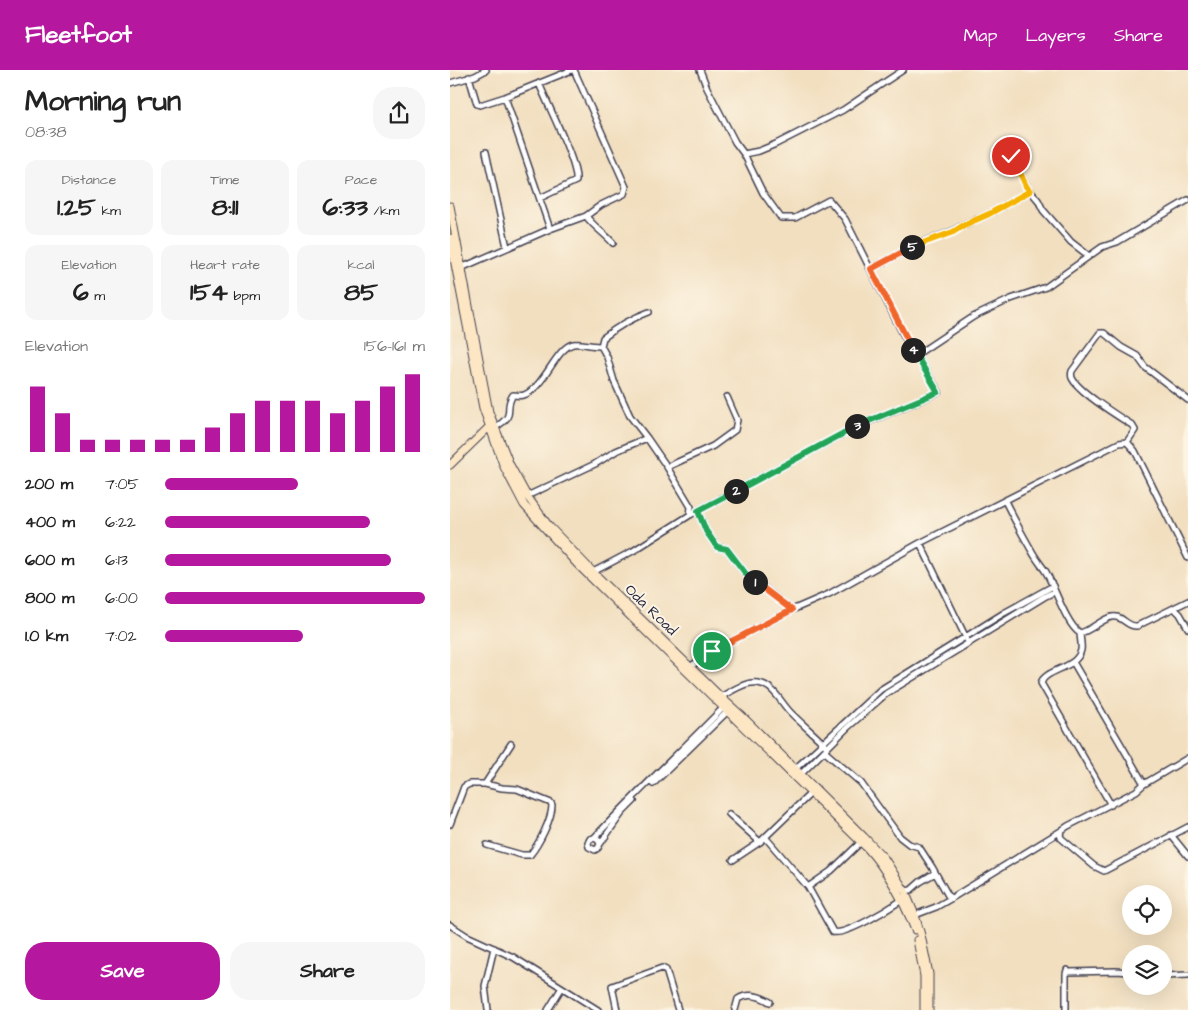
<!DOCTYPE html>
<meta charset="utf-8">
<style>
body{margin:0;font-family:"Architects Daughter",sans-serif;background:#f6f6f6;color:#222;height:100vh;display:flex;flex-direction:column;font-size:19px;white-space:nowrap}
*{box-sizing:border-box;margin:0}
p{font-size:16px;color:#767676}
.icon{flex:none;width:28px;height:28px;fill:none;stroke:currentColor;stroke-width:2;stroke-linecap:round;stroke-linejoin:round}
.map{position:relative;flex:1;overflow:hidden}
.details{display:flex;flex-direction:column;background:#fff;width:450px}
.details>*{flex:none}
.buttons{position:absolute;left:672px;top:815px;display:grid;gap:10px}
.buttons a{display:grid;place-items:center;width:50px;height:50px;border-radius:50%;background:#fff;box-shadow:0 5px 20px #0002;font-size:25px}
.pin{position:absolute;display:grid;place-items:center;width:42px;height:42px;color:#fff;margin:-21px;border:2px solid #fff;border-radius:50%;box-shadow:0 1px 5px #0007}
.km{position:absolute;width:25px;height:25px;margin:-12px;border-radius:50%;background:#222;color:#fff;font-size:14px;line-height:25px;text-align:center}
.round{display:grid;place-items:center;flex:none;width:52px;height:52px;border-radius:20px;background:#f6f6f6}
.head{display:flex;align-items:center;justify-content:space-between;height:85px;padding:0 25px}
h1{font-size:28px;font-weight:800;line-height:38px}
.figures{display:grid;grid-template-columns:repeat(3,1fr);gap:8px;height:85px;padding:5px 25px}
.figures div{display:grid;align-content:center;border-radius:12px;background:#f6f6f6;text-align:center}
.figures b{font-size:25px;font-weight:800}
.figures small{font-size:14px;font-weight:400}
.figures p{font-size:14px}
.chart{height:140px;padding:10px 25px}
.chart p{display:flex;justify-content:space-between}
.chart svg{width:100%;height:90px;margin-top:5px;stroke:#b5179e;stroke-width:6}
.primary-button{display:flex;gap:10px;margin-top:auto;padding:10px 25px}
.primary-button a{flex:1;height:58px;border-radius:20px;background:#b5179e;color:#fff;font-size:20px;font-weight:800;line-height:58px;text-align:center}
.primary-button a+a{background:#f6f6f6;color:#222}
ul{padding:0 25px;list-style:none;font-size:16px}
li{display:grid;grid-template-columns:80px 60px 1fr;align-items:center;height:38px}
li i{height:12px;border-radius:6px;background:#b5179e}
header{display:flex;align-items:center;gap:30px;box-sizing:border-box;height:70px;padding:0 25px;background:#b5179e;color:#fff}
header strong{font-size:24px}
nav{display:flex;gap:28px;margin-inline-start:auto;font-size:18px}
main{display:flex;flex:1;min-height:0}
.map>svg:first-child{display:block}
</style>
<header>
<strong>Fleetfoot</strong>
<nav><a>Map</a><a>Layers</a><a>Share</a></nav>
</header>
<main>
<section class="details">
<div class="head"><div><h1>Morning run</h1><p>08:38</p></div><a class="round"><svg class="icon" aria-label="share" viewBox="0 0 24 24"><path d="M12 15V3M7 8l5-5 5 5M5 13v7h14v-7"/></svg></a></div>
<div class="figures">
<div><p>Distance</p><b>1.25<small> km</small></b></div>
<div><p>Time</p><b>8:11</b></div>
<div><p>Pace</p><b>6:33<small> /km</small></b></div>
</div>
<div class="figures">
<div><p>Elevation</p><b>6<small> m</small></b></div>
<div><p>Heart rate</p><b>154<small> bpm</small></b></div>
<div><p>kcal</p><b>85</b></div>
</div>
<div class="chart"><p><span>Elevation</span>156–161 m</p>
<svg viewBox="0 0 160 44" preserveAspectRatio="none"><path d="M5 44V12M15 44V25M25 44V38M35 44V38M45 44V38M55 44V38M65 44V38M75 44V32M85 44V25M95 44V19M105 44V19M115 44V19M125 44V25M135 44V19M145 44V12M155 44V6"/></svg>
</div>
<ul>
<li><b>200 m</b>7:05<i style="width:51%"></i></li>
<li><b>400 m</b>6:22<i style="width:79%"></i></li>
<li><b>600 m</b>6:13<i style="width:87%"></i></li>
<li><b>800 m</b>6:00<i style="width:100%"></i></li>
<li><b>1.0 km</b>7:02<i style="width:53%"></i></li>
</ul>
<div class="primary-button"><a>Save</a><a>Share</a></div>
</section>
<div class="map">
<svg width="738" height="940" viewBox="0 0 738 940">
<rect width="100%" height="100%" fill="#fcf5e5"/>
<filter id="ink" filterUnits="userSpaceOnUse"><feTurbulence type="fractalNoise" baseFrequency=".02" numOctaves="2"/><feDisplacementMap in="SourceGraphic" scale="10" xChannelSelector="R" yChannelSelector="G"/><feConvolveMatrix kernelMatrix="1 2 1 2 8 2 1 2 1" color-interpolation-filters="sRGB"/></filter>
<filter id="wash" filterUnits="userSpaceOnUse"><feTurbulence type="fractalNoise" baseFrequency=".0096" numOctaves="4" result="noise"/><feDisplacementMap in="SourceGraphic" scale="20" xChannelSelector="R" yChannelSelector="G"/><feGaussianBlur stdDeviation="1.12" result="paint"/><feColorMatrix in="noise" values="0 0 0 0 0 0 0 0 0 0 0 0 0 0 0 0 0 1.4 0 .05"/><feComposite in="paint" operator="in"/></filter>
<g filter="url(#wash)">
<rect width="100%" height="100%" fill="#f2dfc0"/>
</g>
<g filter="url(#ink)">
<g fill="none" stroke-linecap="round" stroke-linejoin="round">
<defs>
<path id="street" d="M250 0 257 18 285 72 294 84 309 81 326 74 393 40 453 0
M19 7 27 34 30 35 55 27 122 0
M0 13 25 6 36 0
M89 13C97 34 128 93 126 111L90 128
M36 82 57 177
M561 86 565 91 577 117 588 130 593 140 621 172 639 186
M136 146C144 157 154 163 163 173
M100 159 136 146 151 135 174 124 176 117 124 0
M11 198 100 159 55 27
M421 199 468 174 503 161 513 155 539 144 580 121
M199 242C182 248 167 257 153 268L151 276 157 287 164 311 180 346 197 368 217 397 241 437 240 445
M466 285 523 247 561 229 596 217 652 177 667 172 738 130
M44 358C69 343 52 341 63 325 66 325 71 326 74 325 94 318 106 278 123 274 131 273 143 276 151 276
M677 372 685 360 682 355C669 347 628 321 622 308 621 305 621 304 622 301L650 263H654L671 277 687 286 695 297 738 330
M217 397 263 376 285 360 287 350 277 327
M77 426 145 394 166 381 197 368
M555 431C564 449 573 466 583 483 587 490 592 496 596 502 604 516 617 556 630 563 630 568 632 575 631 580 627 599 595 599 591 613L661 735
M248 441 256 461 267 477 277 479 296 504 342 540
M470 473 517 570
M143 502 183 481 240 445 406 357 489 322 454 266 395 149 379 130 345 148H331L313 123 294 84
M724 538 730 544 738 558
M630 563C641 561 653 548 662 547 673 545 676 557 687 556L738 531
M623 592 694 714
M240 597 262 581 342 540 379 524 470 473 669 373 677 372 685 381 738 488
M271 627C288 617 306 604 323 621 330 628 334 636 341 643 352 654 364 664 375 675
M374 681 411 713 450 767 459 774 469 777 482 797 500 829
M738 688 694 714 686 721 618 756 612 760 610 764 611 768 644 796 654 801 738 757
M345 699 430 620 554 543 603 516
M351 704 398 657 437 623 594 527 604 522
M35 714 61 674
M203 714 278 641
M279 744 310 772
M0 754 14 717 19 714H35L52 718 67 719 101 733 102 735C102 749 89 774 80 785H72L37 775
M721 765 738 786
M315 767 358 817 383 862C396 866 440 838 452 830
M144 768 148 770 150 774 148 778 145 780 139 777 138 773 140 769 144 768C186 723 231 681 274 637
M150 774 172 743 184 731
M283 790 310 772 361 723
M358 817 381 801 411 772
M455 821 461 820 470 812 485 803
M465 845 486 837 500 829 611 761
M0 855 17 866 63 887 148 940
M714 906 738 905
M38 940 35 916 44 878
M98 940 111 919
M167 940 162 916 212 898 216 900 228 940
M285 940 288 929C299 922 310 926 320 932
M616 940V904L617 900V903L619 902 666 901 681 902"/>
<path id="secondary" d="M0 136 39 342 60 395 77 426 98 455 143 502 271 627 291 645 414 767 434 788 455 821 465 845 471 865 479 904V940
M0 168 33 338 54 397 74 435 127 494 418 779C439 803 453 830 465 860
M0 395 38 358
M467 870 474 906V940"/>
</defs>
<use href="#street" stroke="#413e4f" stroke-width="8"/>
<use href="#secondary" stroke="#413e4f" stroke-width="9"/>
<use href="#street" stroke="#fff" stroke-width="5"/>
<use href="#secondary" stroke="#fce6c4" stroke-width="7"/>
</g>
</g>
<g fill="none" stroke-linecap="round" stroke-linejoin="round" filter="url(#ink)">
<defs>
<path id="split-1" d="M262 581 342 540 305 512"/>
<path id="split-2" d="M286 421 248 441 256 461 267 477 277 479 296 504 305 512"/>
<path id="split-3" d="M286 421 407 356"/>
<path id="split-4" d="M407 356 488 322 463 280"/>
<path id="split-5" d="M462 177 421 199 463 280"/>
<path id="split-6" d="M462 177 503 162 514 155 539 144 580 121 576 116"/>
<path id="split-7" d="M561 86 565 91 576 116"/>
</defs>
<use href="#split-1" stroke="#fff" stroke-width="10"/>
<use href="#split-2" stroke="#fff" stroke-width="10"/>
<use href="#split-3" stroke="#fff" stroke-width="10"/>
<use href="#split-4" stroke="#fff" stroke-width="10"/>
<use href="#split-5" stroke="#fff" stroke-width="10"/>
<use href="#split-6" stroke="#fff" stroke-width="10"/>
<use href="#split-7" stroke="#fff" stroke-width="10"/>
<use href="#split-1" stroke="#f0652b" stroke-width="6"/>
<use href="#split-2" stroke="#22a559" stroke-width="6"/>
<use href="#split-3" stroke="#22a559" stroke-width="6"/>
<use href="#split-4" stroke="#22a559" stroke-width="6"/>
<use href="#split-5" stroke="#f0652b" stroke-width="6"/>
<use href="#split-6" stroke="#f5b400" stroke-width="6"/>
<use href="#split-7" stroke="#f5b400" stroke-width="6"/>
</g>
<g text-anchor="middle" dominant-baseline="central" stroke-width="4" stroke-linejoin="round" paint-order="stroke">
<g font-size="15" fill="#22223b" stroke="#fcf5e5">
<text transform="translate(201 540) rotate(44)">Oda Road</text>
</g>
</g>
</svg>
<div class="buttons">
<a><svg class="icon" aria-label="locate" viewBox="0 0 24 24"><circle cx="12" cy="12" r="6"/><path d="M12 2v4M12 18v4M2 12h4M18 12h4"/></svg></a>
<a><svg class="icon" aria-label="layers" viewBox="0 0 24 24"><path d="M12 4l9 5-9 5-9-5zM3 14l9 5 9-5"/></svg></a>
</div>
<div class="pin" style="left:262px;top:581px;background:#1e9e55"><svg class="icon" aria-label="arrive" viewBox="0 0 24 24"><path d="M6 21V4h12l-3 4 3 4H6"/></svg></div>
<div class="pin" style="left:561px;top:86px;background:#d93025"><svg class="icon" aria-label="check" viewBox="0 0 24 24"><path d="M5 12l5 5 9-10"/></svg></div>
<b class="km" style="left:305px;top:512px">1</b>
<b class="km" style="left:286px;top:421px">2</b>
<b class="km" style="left:407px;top:356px">3</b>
<b class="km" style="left:463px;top:280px">4</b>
<b class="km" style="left:462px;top:177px">5</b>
</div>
</main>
